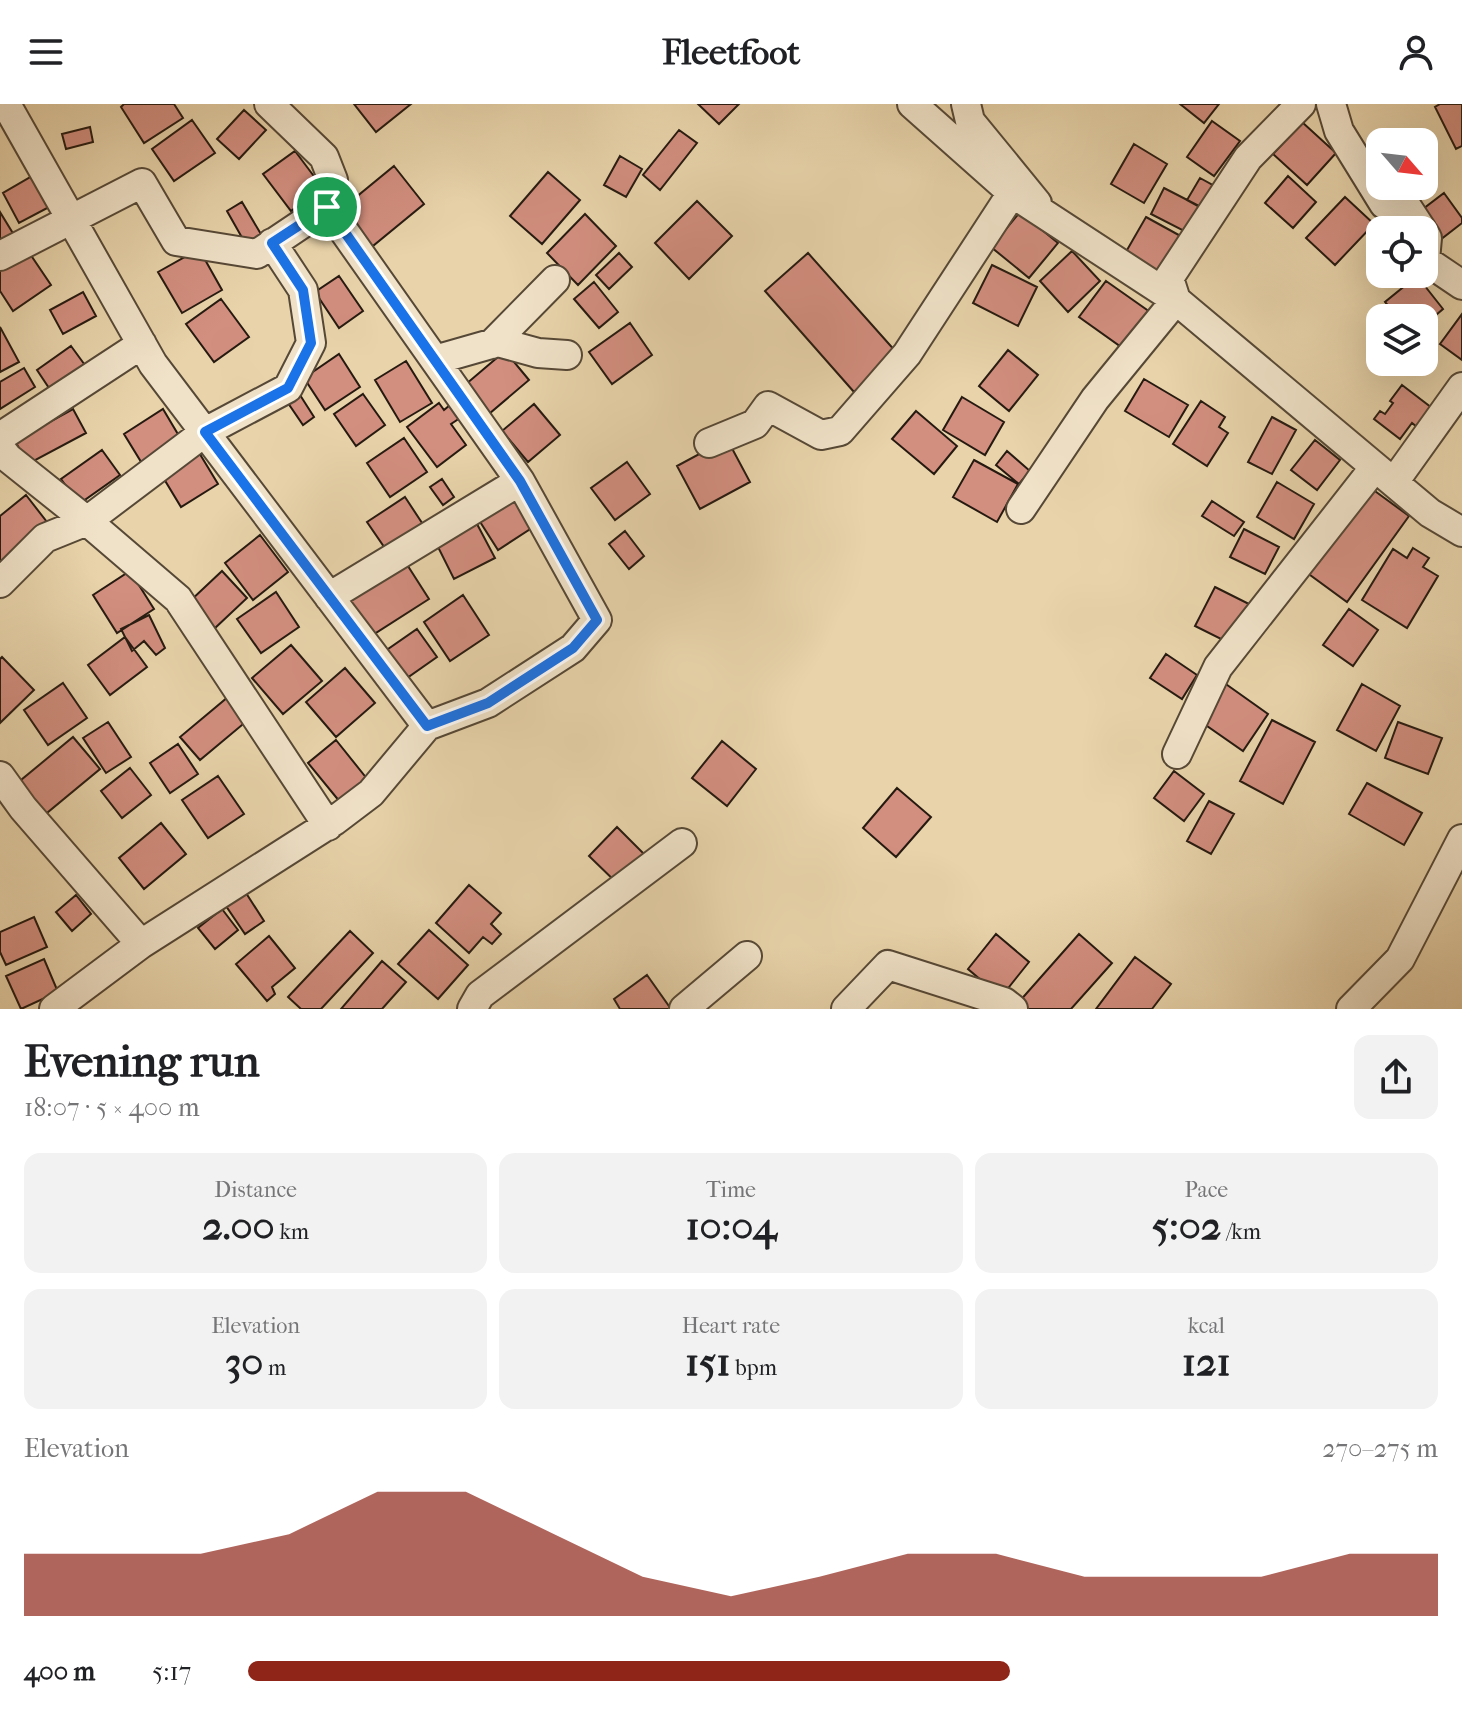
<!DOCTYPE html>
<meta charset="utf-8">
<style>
body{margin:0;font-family:"IM FELL French Canon",serif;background:#f2f2f2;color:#202124;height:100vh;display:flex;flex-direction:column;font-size:30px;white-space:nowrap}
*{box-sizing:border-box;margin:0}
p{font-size:26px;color:#757577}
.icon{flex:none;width:44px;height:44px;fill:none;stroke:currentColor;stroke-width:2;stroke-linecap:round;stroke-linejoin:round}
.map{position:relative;height:905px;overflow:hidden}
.sheet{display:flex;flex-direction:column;background:#fff;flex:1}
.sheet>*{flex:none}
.needle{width:52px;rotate:118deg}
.fabs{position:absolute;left:1366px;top:24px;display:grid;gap:16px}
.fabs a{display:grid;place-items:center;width:72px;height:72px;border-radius:16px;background:#fff;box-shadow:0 8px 32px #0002;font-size:40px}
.pin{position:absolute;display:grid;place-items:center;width:68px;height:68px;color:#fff;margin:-34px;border:4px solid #fff;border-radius:50%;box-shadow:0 2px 8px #0007}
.round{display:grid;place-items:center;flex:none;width:84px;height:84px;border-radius:16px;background:#f2f2f2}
.summary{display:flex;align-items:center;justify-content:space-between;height:136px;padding:0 24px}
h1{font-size:44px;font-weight:700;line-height:60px}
.metrics{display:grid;grid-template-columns:repeat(3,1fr);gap:12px;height:136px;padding:8px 24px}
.metrics div{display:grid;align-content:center;border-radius:16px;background:#f2f2f2;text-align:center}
.metrics b{font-size:40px;font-weight:700}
.metrics small{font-size:22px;font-weight:400}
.metrics p{font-size:22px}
.chart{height:224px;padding:16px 24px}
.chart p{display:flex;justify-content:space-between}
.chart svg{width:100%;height:144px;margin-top:8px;fill:#8f2418;opacity:.7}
ul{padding:0 24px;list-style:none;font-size:26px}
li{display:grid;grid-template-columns:128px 96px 1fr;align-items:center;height:60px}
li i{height:20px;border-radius:10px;background:#8f2418}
header{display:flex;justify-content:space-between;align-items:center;height:104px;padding:0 24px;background:#fff;font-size:36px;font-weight:700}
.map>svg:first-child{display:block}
</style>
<header><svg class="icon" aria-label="menu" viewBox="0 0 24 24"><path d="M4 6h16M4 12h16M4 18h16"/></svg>Fleetfoot<svg class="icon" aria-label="person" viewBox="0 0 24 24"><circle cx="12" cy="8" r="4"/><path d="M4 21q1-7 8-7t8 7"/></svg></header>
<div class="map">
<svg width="1462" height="905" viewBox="0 0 1462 905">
<rect width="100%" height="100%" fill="#e8d3aa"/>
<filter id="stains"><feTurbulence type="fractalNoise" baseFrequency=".0025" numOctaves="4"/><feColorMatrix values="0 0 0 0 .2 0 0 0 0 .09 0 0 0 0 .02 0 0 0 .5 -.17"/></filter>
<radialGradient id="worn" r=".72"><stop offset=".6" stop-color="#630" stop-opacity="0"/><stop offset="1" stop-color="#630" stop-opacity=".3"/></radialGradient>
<path fill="#d28e7f" stroke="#261a10" stroke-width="2" d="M124 0H174L183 14 144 39 121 3Z
M354 0H411L376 28Z
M698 0H739L719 20Z
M1180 0H1219L1204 19Z
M1440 0H1462V42L1456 45 1435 3Z
M244 6 266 26 239 55 217 35Z
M192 16 215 49 174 77 152 45Z
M1212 17 1240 37 1214 72 1187 53Z
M1302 18 1336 49 1307 81 1273 50Z
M90 23 93 38 66 45 62 30Z
M679 26 697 39 660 86 643 71Z
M1134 40 1167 60 1144 99 1111 80Z
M295 47 322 83 291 107 263 70Z
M620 52 642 65 626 93 604 81Z
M394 62 424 100 368 146 338 108Z
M548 68 580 96 542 140 510 112Z
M34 71 51 102 19 119 3 89Z
M1288 72 1316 98 1293 124 1265 99Z
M1200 74 1218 84 1205 106 1187 96Z
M1164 84 1199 102 1186 128 1151 110Z
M1444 89 1462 114V119L1440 136 1419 108Z
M1345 93 1374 120 1335 161 1306 134Z
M697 97 732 132 689 175 655 139Z
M242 98 265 137 249 146 227 107Z
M0 108 14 131 0 140Z
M1020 108 1058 139 1029 174 991 143Z
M585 110 616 142 578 181 547 149Z
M1146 113 1186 135 1164 175 1123 153Z
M24 141 51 181 13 207 0 187V157Z
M199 145 222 186 182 209 158 168Z
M1072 147 1100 177 1068 208 1040 177Z
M619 149 632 163 609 185 596 171Z
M808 149 897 249 854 288 765 187Z
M992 161 1037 183 1018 222 973 199Z
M339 172 363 207 339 224 315 188Z
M1417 172 1443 205 1424 221V214H1398L1385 198Z
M1106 177 1150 208 1124 245 1079 213Z
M594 178 618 208 599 224 574 195Z
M83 188 96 212 63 230 50 206Z
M221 195 249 233 214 258 186 220Z
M1462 210V256L1440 240Z
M630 219 652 251 612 280 589 248Z
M0 223 19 258 0 268Z
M71 242 90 268 55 293 37 266Z
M1008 246 1038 271 1009 307 979 282Z
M505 247 529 276 483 315 459 286Z
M339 250 360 283 325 306 304 274Z
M406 257 432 299 400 318 375 276Z
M24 264 35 283 0 305V278Z
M1144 275 1188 301 1169 333 1125 307Z
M1402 281 1432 304 1417 323 1412 319 1400 335 1374 315 1380 307 1385 310 1393 299 1390 297Z
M363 290 385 321 356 342 334 310Z
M300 291 314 313 303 321 288 299Z
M962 293 1004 318 985 351 943 326Z
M1201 297 1225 313 1219 323 1228 329 1207 362 1173 340Z
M439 299 444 306 450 301 460 314 451 320 466 341 437 363 407 323Z
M534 300 560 331 528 358 502 327Z
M73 305 86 329 28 360 15 337Z
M163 305 182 337 143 361 124 330Z
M916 307 957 342 934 370 892 335Z
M1272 313 1296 326 1272 370 1248 358Z
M404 334 427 368 390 393 367 359Z
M727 335 750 378 700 405 677 362Z
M1315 336 1340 356 1317 386 1291 366Z
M195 342 218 380 181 403 158 365Z
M102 346 120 371 79 400 61 375Z
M1007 347 1030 367 1019 380 996 361Z
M974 356 1018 380 997 418 953 393Z
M627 358 650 390 615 416 591 384Z
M442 375 454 393 443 401 430 383Z
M1277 378 1314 400 1294 435 1257 413Z
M1368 382 1409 412 1347 498 1306 468Z
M516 387 538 420 498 446 477 413Z
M26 391 54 427 0 469V412Z
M405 393 426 425 389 450 367 418Z
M1212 397 1244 418 1234 432 1202 412Z
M477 420 495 454 454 475 437 441Z
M1244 425 1279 443 1265 470 1230 453Z
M625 427 644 452 629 465 609 440Z
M260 431 288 468 253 496 225 459Z
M1413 444 1429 454 1423 463 1438 472 1407 524 1362 496 1393 445 1407 454Z
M406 459 429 495 371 532 348 496Z
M130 467 154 505 117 529 93 491Z
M222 467 247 494 214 525 189 498Z
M1215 483 1249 500 1229 539 1195 522Z
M276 488 299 523 261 549 237 515Z
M463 491 489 531 450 557 424 518Z
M1349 505 1378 526 1353 562 1323 541Z
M149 511 165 544 156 551 144 537 132 547 121 525Z
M417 525 437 553 397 581 378 552Z
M125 533 147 563 110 591 88 561Z
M291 541 322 577 283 610 252 574Z
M1166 550 1197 571 1182 595 1150 574Z
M2 553 34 586 0 619V555Z
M345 564 375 599 336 633 306 598Z
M1223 578 1268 610 1243 647 1197 615Z
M63 579 87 614 48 641 24 606Z
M1362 580 1400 602 1376 647 1337 626Z
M228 593 248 616 200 656 180 633Z
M1272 616 1315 638 1283 700 1240 677Z
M108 618 131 653 106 669 83 634Z
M1398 618 1442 634 1428 670 1385 654Z
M73 633 100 665 42 713 15 681Z
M336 636 368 676 340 698 308 659Z
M722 637 756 665 727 702 692 674Z
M178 640 198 670 170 689 150 659Z
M130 664 151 691 122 714 101 687Z
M1174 667 1204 690 1184 717 1154 694Z
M218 672 244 710 208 734 182 696Z
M1367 679 1422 709 1404 741 1349 710Z
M897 684 931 713 896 753 863 724Z
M1209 697 1234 710 1211 750 1187 737Z
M161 719 186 750 144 785 119 754Z
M617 723 649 755 622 784 589 752Z
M469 781 501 809 491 820 501 830 492 840 483 833 469 849 436 819Z
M246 789 264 817 245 830 226 802Z
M76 791 91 810 72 827 56 808Z
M222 805 238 826 215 845 198 824Z
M34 813 47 843 6 861 0 848V828Z
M429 826 468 861 438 895 398 860Z
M350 827 373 849 321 905H301L288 893Z
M996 830 1029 858 1001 893 968 865Z
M1079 830 1112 859 1071 905H1024L1018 899Z
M269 832 295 864 272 883 275 890 267 897 236 860Z
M1135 853 1171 880 1152 905H1096Z
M44 855 58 888 21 905 6 872Z
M382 857 406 878 382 905H341Z
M647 871 671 905H620L614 895Z"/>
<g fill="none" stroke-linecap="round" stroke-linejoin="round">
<defs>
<path id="minor" d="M6 0 153 260 427 622
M912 0 1010 87
M966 0 970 17 1037 99
M1331 0 1339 27 1384 100H1405L1422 126
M1424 129 1427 134 1425 156 1462 181
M0 152 142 79 176 137 257 150 327 103 333 76 324 53 269 0
M492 240 555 176
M435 256 498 238 538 249 567 251
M0 333 142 240
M709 339 755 320 768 302 821 331 840 327 907 250 1012 89 1176 196 1430 409 1462 428
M0 344 8 354 87 417 178 495 328 722
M1394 378 1462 283
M1021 405 1095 295 1176 196 1169 174 1248 54 1301 0
M0 479 45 434 87 417 205 328 288 284 311 239 303 186 272 139
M329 493 520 377
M1177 650 1218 563 1375 363
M0 672 23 704 141 840
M54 905 141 840 334 717 371 689 427 622 488 599 573 544 597 516 520 377 327 103
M472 905 480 891 682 739
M684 905 747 852
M846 905 888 861 1004 898 1013 905
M1351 905 1400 855 1462 735"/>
</defs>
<use href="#minor" stroke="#564836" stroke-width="32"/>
<use href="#minor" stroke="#f0e2c8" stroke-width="28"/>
</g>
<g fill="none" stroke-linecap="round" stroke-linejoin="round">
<defs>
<path id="route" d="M327 103 520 377 597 516 573 544 488 599 427 622 205 328 288 284 311 239 303 186 272 139Z"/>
</defs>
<use href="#route" stroke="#fff" stroke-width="16"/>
<use href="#route" stroke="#1a73e8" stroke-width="10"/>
</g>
<rect width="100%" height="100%" filter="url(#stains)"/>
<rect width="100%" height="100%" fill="url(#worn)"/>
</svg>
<div class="fabs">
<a><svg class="needle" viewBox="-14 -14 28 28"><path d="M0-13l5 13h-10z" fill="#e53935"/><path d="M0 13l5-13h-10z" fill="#757577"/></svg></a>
<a><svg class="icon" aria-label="locate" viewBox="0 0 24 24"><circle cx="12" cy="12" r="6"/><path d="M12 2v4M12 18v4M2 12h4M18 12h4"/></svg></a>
<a><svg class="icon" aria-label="layers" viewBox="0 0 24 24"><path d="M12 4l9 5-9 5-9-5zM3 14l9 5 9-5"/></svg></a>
</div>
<div class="pin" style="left:327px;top:103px;background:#1e9e55"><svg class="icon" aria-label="arrive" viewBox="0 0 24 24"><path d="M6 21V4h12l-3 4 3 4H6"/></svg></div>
</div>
<section class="sheet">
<div class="summary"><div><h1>Evening run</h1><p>18:07 · 5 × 400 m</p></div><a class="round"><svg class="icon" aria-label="share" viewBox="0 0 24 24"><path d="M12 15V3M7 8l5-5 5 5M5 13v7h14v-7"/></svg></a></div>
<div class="metrics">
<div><p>Distance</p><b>2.00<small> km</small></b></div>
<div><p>Time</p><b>10:04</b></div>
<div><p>Pace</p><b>5:02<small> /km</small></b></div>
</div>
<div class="metrics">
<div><p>Elevation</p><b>30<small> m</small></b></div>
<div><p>Heart rate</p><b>151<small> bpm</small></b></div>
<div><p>kcal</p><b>121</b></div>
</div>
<div class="chart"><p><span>Elevation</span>270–275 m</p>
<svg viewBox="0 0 160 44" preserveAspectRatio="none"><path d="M0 44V25L10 25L20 25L30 19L40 6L50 6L60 19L70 32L80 38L90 32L100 25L110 25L120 32L130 32L140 32L150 25L160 25V44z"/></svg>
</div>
<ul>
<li><b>400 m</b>5:17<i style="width:64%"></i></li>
</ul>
</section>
